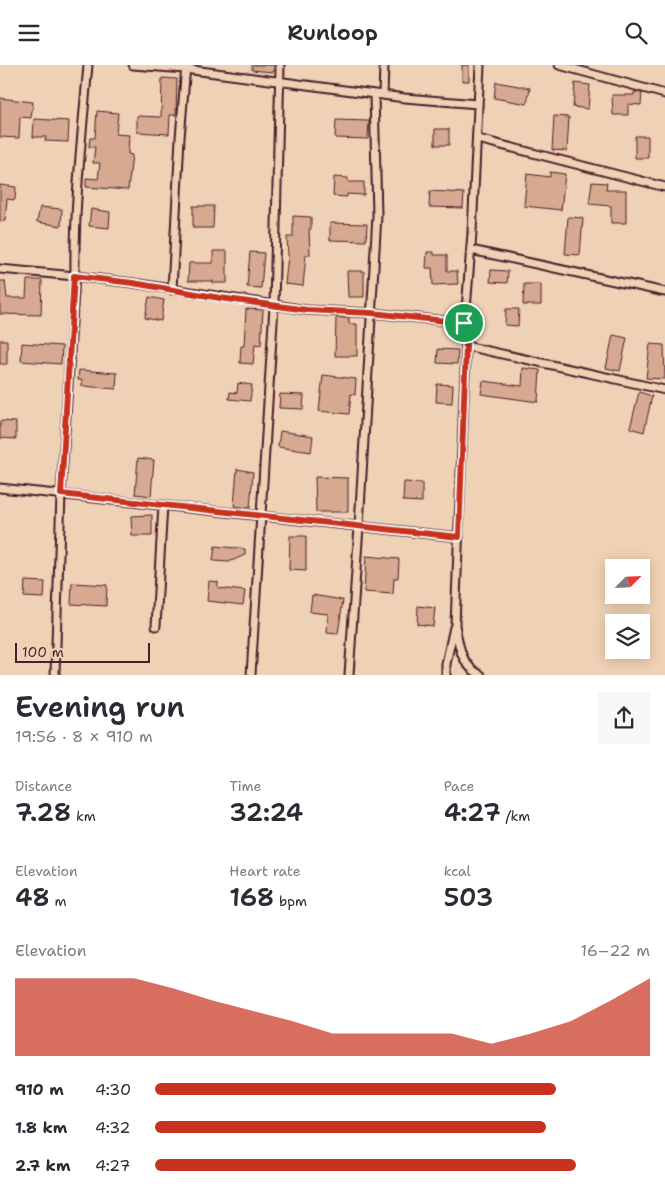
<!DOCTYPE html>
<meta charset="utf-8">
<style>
body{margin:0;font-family:"Shantell Sans",sans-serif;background:#f7f7f7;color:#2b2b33;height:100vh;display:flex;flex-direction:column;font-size:19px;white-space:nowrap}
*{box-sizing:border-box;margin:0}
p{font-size:16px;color:#7c7c81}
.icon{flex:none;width:28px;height:28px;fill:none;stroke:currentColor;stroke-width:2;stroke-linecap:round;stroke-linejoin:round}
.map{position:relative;height:610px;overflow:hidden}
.side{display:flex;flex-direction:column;background:#fff;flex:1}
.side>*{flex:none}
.needle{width:32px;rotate:66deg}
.buttons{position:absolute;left:605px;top:494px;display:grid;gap:10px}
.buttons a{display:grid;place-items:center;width:45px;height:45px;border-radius:0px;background:#fff;box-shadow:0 2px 12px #0003;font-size:25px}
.scale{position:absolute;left:15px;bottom:12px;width:135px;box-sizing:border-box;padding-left:5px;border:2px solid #4a1f2b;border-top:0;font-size:14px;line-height:18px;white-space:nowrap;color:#4a1f2b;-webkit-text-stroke:4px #efd2b5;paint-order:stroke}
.pin{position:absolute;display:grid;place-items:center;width:42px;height:42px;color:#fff;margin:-21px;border:2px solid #fff;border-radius:50%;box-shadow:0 1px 5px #0007}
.round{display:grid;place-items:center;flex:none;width:52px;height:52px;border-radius:0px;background:#f7f7f7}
.head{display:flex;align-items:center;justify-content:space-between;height:85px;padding:0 15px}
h1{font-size:28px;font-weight:600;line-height:38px}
.metrics{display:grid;grid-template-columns:repeat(3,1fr);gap:8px;height:85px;padding:5px 15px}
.metrics div{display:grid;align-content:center}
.metrics b{font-size:25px;font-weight:600}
.metrics small{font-size:14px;font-weight:400}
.metrics p{font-size:14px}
.chart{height:140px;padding:10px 15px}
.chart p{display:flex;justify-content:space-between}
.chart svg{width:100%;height:90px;margin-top:5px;fill:#c8321e;opacity:.7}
ul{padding:0 15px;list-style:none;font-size:16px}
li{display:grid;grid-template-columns:80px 60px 1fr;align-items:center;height:38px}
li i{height:12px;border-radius:6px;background:#c8321e}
header{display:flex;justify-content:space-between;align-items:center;height:65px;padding:0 15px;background:#fff;font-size:22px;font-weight:600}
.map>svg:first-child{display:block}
</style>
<header><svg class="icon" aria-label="menu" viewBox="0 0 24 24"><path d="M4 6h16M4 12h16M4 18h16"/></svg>Runloop<svg class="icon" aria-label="search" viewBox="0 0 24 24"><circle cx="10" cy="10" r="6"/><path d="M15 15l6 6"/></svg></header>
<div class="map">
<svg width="665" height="610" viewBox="0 0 665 610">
<rect width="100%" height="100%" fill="#efd2b5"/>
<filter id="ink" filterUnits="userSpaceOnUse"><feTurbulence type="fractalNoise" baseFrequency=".02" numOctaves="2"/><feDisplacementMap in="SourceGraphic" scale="10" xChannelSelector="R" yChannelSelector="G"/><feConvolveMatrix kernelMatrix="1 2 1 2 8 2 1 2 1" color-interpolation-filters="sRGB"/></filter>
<g filter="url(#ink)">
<path fill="#d7a990" stroke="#4a1f2b" d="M252 0H274L273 7 252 5Z
M462 0H469V16H462Z
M162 13 177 14 176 50H170L169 69 137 67V51L161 52Z
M496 17 530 23 527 39 494 33Z
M575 18 590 20 588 44 573 42Z
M634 27 642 28 641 40 628 39V50H613L612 30H634Z
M0 33 33 37 31 53 20 52 19 73 0 72Z
M97 46 118 48 116 69 129 70 128 89 132 90 128 125 86 122V113L98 114 100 98H93L95 82H89L90 73H95Z
M554 51 569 52 567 86 552 85Z
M34 54 69 56 68 77 45 76 46 72H33Z
M336 55 369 56 368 74 335 73Z
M435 64H449V80H435Z
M635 71H648V93H635Z
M550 107 565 109 561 145 524 141 527 109 550 112Z
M334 112 348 113V117H364V130L347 129V132L333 131Z
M592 117 607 118 606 125H626V158H611V141L589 139Z
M0 120 16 122 15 135 7 134 5 156H0Z
M430 126 464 128 463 143 429 142Z
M193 141H214L213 163H193Z
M40 142 62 144 61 161 37 157Z
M91 144 110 147 109 163 89 161Z
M293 151 311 152V164H309L310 190H306L303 221 285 219 288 190 287 172H293Z
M568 152 583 153 580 190 565 189Z
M330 158 367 159 366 176 330 175Z
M213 186H227V218H213V216H188L189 198H213Z
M250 187 264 188 261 223 247 222Z
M427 187H434V190H447V206H457L458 219 433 220 432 203H426Z
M491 205 508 206 507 218 490 217Z
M347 206H364V232H348Z
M27 215H42L41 250 0 249V216H5L7 233H26Z
M524 219H541V240H523Z
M149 232 164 235 161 256 145 253Z
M246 244 263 245 261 280 255 279 253 299 240 298 241 281H244Z
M506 244H519L518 261 505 260Z
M336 253H349V259H357V291H335Z
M613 270 627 273 620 306 606 303Z
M0 275H7V299H0Z
M22 278 62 281 61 299 21 296Z
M650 279 664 280 665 314 646 313Z
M438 284 458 285 457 299 437 298Z
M523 303 540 305 538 337 481 329 483 316 522 321Z
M79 305 117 308 116 324 82 321V315H78Z
M323 310 356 314 355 330 351 329 349 349 319 346Z
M238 318 252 320 250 336 229 334 230 327 237 328Z
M437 319 453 320 452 338 436 337Z
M639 327 652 331 644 367 630 363Z
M280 329 304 330 303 344 279 343Z
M0 356 16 357V374L0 373Z
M280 366 313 371 311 387 278 382Z
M138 393 154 395 151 431 135 429Z
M237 404 253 407 250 443 234 441Z
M315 412 348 413V447H316Z
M404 417 422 418V437L403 436Z
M152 450V471H132L131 451Z
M290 471H306V506L289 505Z
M215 481 245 484V490L229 497 213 496Z
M366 491 399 494 398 513H394L393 529 364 527Z
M25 516 45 517 44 533 24 532Z
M209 516 218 517V523L245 526 243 540 207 536Z
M72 518 107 520 106 541 71 539Z
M312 530 343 535 338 569 327 568 328 549 310 547Z
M418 541 435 543 433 561 417 559Z"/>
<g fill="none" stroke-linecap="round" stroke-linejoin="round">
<defs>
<path id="street" d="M133 0 185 4 405 33 478 39
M480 0 472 168 465 258 466 281 455 560C459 580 460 600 481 610
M559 0 665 29
M383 30 384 0
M478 74 665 122
M471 185 665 227
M0 204 75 211 133 218 307 245 372 248 465 258
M172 225 180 73 186 0
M466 281 665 325
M0 423 459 472
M156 561 163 440
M55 610 61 429 75 211C74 140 82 70 88 0
M251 610 274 241 280 0
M349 610 359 461 377 150 374 29
M446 610V599L454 562"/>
</defs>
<use href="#street" stroke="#4a1f2b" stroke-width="11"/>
<use href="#street" stroke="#efd2b5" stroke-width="7"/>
</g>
</g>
<g fill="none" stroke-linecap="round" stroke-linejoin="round" filter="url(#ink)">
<defs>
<path id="route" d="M74 211 133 218 220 233 307 245 372 248 464 258 466 281 459 472 61 429Z"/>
</defs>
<use href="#route" stroke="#fff" stroke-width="10"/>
<use href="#route" stroke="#c8321e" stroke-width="6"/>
</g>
</svg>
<div class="buttons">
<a><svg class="needle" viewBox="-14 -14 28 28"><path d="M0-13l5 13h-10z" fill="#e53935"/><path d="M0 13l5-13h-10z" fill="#7c7c81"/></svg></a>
<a><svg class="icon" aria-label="layers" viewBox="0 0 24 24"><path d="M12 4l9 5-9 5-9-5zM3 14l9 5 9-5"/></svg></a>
</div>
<div class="scale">100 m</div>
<div class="pin" style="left:464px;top:258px;background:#1e9e55"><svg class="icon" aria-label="arrive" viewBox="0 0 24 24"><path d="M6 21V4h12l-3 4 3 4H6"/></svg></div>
</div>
<section class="side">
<div class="head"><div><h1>Evening run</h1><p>19:56 · 8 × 910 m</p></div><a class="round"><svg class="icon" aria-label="share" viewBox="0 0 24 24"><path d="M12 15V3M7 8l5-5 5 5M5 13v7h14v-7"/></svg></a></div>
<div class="metrics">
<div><p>Distance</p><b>7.28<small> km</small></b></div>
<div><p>Time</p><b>32:24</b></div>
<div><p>Pace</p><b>4:27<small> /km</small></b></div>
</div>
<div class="metrics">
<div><p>Elevation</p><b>48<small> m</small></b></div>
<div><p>Heart rate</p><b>168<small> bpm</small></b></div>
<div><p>kcal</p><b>503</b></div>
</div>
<div class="chart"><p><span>Elevation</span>16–22 m</p>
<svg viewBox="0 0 160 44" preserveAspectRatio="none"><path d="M0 44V6L10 6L20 6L30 6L40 11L50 17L60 22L70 27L80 33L90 33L100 33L110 33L120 38L130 33L140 27L150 17L160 6V44z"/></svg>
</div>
<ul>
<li><b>910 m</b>4:30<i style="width:81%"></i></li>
<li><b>1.8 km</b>4:32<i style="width:79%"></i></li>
<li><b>2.7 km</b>4:27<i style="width:85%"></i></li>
</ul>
</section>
